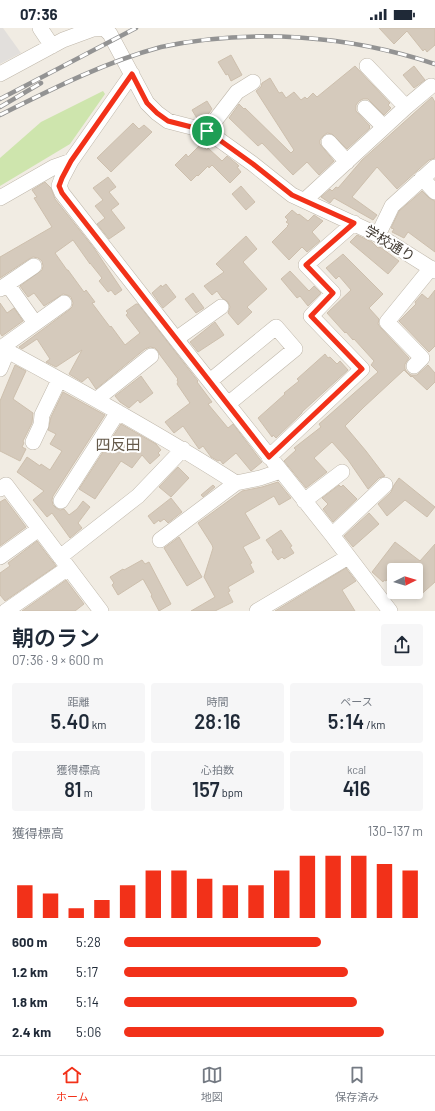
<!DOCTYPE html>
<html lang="ja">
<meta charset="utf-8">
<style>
body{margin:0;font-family:Barlow,"Noto Sans JP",sans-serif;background:#f6f6f7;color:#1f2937;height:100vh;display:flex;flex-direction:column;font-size:15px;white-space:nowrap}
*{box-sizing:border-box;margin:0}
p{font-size:13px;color:#747a83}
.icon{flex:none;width:22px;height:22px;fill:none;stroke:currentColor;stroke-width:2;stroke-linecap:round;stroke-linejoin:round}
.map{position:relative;height:583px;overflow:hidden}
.drawer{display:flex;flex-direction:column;background:#fff;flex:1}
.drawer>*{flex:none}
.needle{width:26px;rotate:85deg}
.controls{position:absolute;left:387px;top:535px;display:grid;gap:8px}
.controls a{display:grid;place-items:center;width:36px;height:36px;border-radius:4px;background:#fff;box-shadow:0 2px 6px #0003;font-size:20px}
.pin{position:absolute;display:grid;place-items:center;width:34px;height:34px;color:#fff;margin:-17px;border:2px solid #fff;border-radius:50%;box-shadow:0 1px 4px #0007}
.round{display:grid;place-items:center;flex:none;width:42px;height:42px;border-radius:4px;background:#f6f6f7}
.headline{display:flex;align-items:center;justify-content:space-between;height:68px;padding:0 12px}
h1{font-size:22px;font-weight:600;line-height:30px}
.figures{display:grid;grid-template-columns:repeat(3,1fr);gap:6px;height:68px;padding:4px 12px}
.figures div{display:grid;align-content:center;border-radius:4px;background:#f6f6f7;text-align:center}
.figures b{font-size:20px;font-weight:600}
.figures small{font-size:11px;font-weight:400}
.figures p{font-size:11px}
.chart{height:112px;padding:8px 12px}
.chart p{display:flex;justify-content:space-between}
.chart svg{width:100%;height:72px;margin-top:4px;stroke:#f23119;stroke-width:6}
ul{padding:0 12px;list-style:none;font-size:13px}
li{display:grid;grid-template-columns:64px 48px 1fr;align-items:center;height:30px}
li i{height:10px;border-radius:5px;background:#f23119}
.status{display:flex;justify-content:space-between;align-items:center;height:28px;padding:0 20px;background:#fff;direction:ltr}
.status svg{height:11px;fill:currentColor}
.tabs{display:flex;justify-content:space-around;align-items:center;height:56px;border-top:1px solid #e0e1e3;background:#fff;font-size:11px;color:#747a83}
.tabs a{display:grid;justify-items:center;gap:2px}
.tabs .on{color:#f23119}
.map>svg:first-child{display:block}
</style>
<div class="status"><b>07:36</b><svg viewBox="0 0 49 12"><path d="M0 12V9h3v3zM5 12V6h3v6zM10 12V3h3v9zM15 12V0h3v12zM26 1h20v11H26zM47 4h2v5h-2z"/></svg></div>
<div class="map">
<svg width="435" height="583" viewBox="0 0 435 583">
<rect width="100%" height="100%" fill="#f1ece3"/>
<path fill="#cee5ad" d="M103 63 105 66 70 116 0 158V130L41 94Z"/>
<path fill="#e2dfdc" d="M0 0H3L21 25 0 36Z"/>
<path fill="#d5cabc" stroke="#cdbfad" d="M379 0H435V17L427 24 425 21 423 23 407 3 394 16Z
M231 27 242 47 231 53 228 46 226 47 218 34Z
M355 38 390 75 388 77 391 80 384 87 368 71H363L359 73 356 77V83L370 98 369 99 370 100 347 121 332 106 327 105 323 108 320 112V116L334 133 319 147 307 134 293 147 262 115 258 118 229 90 239 76 244 81 245 80 291 125 294 122 256 63 261 59 262 55 270 50 279 65 282 64 286 70 294 64 301 72 305 69 307 71 313 65 317 69Z
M414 38 425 52 414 60 403 47Z
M432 69 435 74V130L429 132 397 161 377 139 352 169 377 187 373 192 334 170 330 175 321 169 330 161 332 163 336 159 338 160 362 132Z
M207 73 212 81 203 93 198 92 192 82Z
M133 95 139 101 144 97 152 104 111 144 97 130Z
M201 116 207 122 208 120 222 133 227 128 237 136 239 138 237 139 241 144 230 155 212 137 209 140 208 138 198 148 197 147 191 153 175 137 186 126 188 129Z
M108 149 116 159 109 164 119 176 111 182 125 200 109 211 97 196 105 190 95 178 103 172 93 160Z
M45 154 51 160 55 171 94 220 122 262 115 267 111 262 108 264 99 253 102 250 90 235V236L73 212 55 225 67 242H68L84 264 86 262 95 274 92 275 110 299 111 298 125 317 140 305 126 287 128 285 126 283 136 276H138L198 353 197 354 212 374 208 376 228 400 233 396 262 434 251 443 236 425 223 436 220 432 218 433 211 429 203 418 199 421 183 398 174 405 165 394 190 375 177 356 178 354 177 352 178 351 160 327 158 323 155 320 150 319 145 321 96 361 88 349 82 354 69 346 82 322 56 339 46 334 50 331 37 311 22 321 19 319 69 282 72 279 73 275 71 269 67 267 63 266 44 278 34 265 28 269 20 258 42 242 43 238 42 233 38 230 33 229 29 231 0 250V229L52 199 34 170 37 169 32 162Z
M241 158 255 174 246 182 232 166Z
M422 163 429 170 435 173V224L408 204 404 210 392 204 394 201 391 200 399 183Z
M292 182 298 187 299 186 308 193 314 187 323 193 312 204 320 213 307 224 302 219 289 232 272 214 288 198H287L289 196 286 194 288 192 285 189Z
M357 207 372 214 378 220 380 219 399 233 388 246 350 214Z
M246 208 257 221 243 234 267 261 247 279 252 284 238 297 228 285 230 279 228 274 222 270 217 263 212 267 204 258 224 244 216 236Z
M343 226 383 266 369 280 379 291 378 296 381 300 409 330 405 336V341L407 344 411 347H417L428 337 435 345V354L427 362 412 348 411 349 404 342 364 379 345 398 366 423 385 448 379 450 368 461 348 432 332 414 314 430 327 444 306 460 284 433 296 422 294 420 321 399 319 396 378 344 371 337 374 333 354 311 353 312 346 304 345 305 327 285 351 262 339 248 336 251 326 240Z
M290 243 309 263 314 258 321 265 308 278 300 268 297 270 281 251Z
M166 256 176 269 163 280 152 265 161 257 162 259Z
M435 262V318L429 324 399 293 416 276 415 274 422 266 428 271Z
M193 265 204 280 196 285 185 271Z
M0 275 7 285 14 280 23 293 2 308 0 305Z
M215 294 224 307 198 324 190 314Z
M325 326 328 330 330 329 337 336 340 333 348 342 302 384V385L276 410 273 407 272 409 258 390 285 366 284 365 299 353 297 351Z
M15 337 26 343 13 371 33 385 32 395 23 413 24 415 22 419 26 421 20 433 0 423V373Z
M141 348 153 365 140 375 138 372 129 380 120 374 115 368Z
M63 364 105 387 53 468 52 472 53 477 56 480 60 482 64 481 69 487 77 481 83 473 90 479 78 495 82 500 70 510 52 485 47 489 33 472 44 463 17 444 27 429 40 438 41 436 50 442 62 423 50 416 56 406 48 402 51 389Z
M121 396 156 416 161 422 158 425 160 427 150 436 142 427 132 440 121 433 95 471 79 461Z
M178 439 189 450 171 469 159 459Z
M399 450 435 479 427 489 405 472 387 488 378 476 391 464 394 457Z
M278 454 291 470 279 477 274 468 245 485 260 510 243 519 252 535 250 536 254 544 228 559 230 563 228 564 233 574 215 583H191L215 569 204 549 213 520 212 517 198 495 242 463 262 459Z
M213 457 215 459 203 469 201 467Z
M339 457 341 459 343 457 357 471 333 494 323 481 328 476 322 470Z
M171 470 182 484 168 495 164 491 160 494 159 492 154 496 148 488Z
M5 471 26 499 0 518V474Z
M369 485 379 496 353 519 344 508Z
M281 502 292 518 290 519 294 525 284 531 282 529 278 532 272 524 273 522 266 512Z
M179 509 202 549 187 558 164 520Z
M37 513 56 538 5 573 0 567V545L10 538 8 535Z
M395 514 420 533 435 516V554L416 571V542H394L386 553 384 552 383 554 372 544Z
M142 532 145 536 149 534 171 576 159 583 151 568 152 567 143 551 118 567 112 557 114 555 110 549 123 541 124 542Z
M346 540 356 553 342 562 355 583H275Z
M66 552 84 576 75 583H22Z"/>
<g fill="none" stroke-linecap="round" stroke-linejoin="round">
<defs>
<path id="minor" d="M40 0 52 18
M105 1 110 6 147 75 157 85 168 93 207 103 253 136 292 167 378 207 435 243
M0 46 63 12 93 1 107 0
M132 46 71 133 62 150 59 158 62 165 176 311 332 507 390 583
M406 79 431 58
M365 80 384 99
M207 103 237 64 253 54
M329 114 347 134
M422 150 435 164
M0 170 54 139 71 133
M305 172 406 79 367 38
M378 207 392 178 435 139
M8 257 35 295
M0 261 34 238
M176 311 221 279
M0 319C80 362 160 406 236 455L260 450 281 443
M1 320 64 275
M414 338 422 330 387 294 431 240
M0 341 7 324
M210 353 276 299 295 321 228 376
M97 371 151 328
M33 414 41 397 42 387 59 352
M269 429 362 341 311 288 333 265 306 237 354 195
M0 461 6 457 101 583
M61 473 118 384
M304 473 342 444
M332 507 385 457
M160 512 236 455
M0 529 39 501
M60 529 138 468 183 421
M6 583 68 540
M257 583 348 529"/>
</defs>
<use href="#minor" stroke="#bfb7aa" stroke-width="16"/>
<use href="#minor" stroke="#fff" stroke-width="15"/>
<defs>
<path id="rail" d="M0 71 136 0
M0 79 41 55
M0 87C52 61 105 34 161 19 251 0 348 7 435 36"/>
</defs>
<use href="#rail" stroke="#939393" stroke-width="4.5"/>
<use href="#rail" stroke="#fff" stroke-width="3" stroke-dasharray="9" stroke-linecap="butt"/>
</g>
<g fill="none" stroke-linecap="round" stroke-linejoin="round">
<defs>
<path id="route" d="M132 46 147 75 157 85 168 93 207 103 253 136 292 167 354 195 306 237 333 265 311 288 362 341 269 429 62 165 59 158 62 150 71 133Z"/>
</defs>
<use href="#route" stroke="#fff" stroke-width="8"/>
<use href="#route" stroke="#f23119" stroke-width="5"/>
</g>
<g text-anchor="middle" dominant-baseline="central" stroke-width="4" stroke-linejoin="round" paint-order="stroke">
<g font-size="14" fill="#433c34" stroke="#fff">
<text transform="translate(390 215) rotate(31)">学校通り</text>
</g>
<g font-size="15" fill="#655a4b" stroke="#fff">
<text x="118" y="416">四反田</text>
</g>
</g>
</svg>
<div class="controls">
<a><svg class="needle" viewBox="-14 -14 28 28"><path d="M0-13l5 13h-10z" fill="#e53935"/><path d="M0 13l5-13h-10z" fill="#747a83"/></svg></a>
</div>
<div class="pin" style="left:207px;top:103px;background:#1e9e55"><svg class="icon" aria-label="arrive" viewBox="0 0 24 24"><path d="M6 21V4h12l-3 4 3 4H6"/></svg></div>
</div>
<section class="drawer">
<div class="headline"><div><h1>朝のラン</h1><p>07:36 · 9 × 600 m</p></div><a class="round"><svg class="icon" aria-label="share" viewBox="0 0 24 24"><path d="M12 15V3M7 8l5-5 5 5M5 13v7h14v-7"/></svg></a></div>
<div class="figures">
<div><p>距離</p><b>5.40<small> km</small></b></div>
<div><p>時間</p><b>28:16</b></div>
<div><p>ペース</p><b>5:14<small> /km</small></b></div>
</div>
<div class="figures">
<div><p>獲得標高</p><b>81<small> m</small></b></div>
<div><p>心拍数</p><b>157<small> bpm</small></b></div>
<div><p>kcal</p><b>416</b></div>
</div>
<div class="chart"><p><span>獲得標高</span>130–137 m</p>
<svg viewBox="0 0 160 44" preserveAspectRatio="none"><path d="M5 44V24M15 44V29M25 44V38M35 44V33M45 44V24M55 44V15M65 44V15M75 44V20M85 44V24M95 44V24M105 44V15M115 44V6M125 44V6M135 44V6M145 44V11M155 44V15"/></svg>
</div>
<ul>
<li><b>600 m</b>5:28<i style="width:66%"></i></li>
<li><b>1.2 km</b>5:17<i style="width:75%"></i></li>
<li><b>1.8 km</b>5:14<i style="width:78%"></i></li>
<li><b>2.4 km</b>5:06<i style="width:87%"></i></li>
</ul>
</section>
<nav class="tabs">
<a class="on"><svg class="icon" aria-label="home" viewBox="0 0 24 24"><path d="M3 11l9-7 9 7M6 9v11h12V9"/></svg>ホーム</a>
<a><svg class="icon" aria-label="map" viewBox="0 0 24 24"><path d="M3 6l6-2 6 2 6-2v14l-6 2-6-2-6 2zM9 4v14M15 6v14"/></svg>地図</a>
<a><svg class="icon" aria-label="saved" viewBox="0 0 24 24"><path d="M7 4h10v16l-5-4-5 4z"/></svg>保存済み</a>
</nav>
